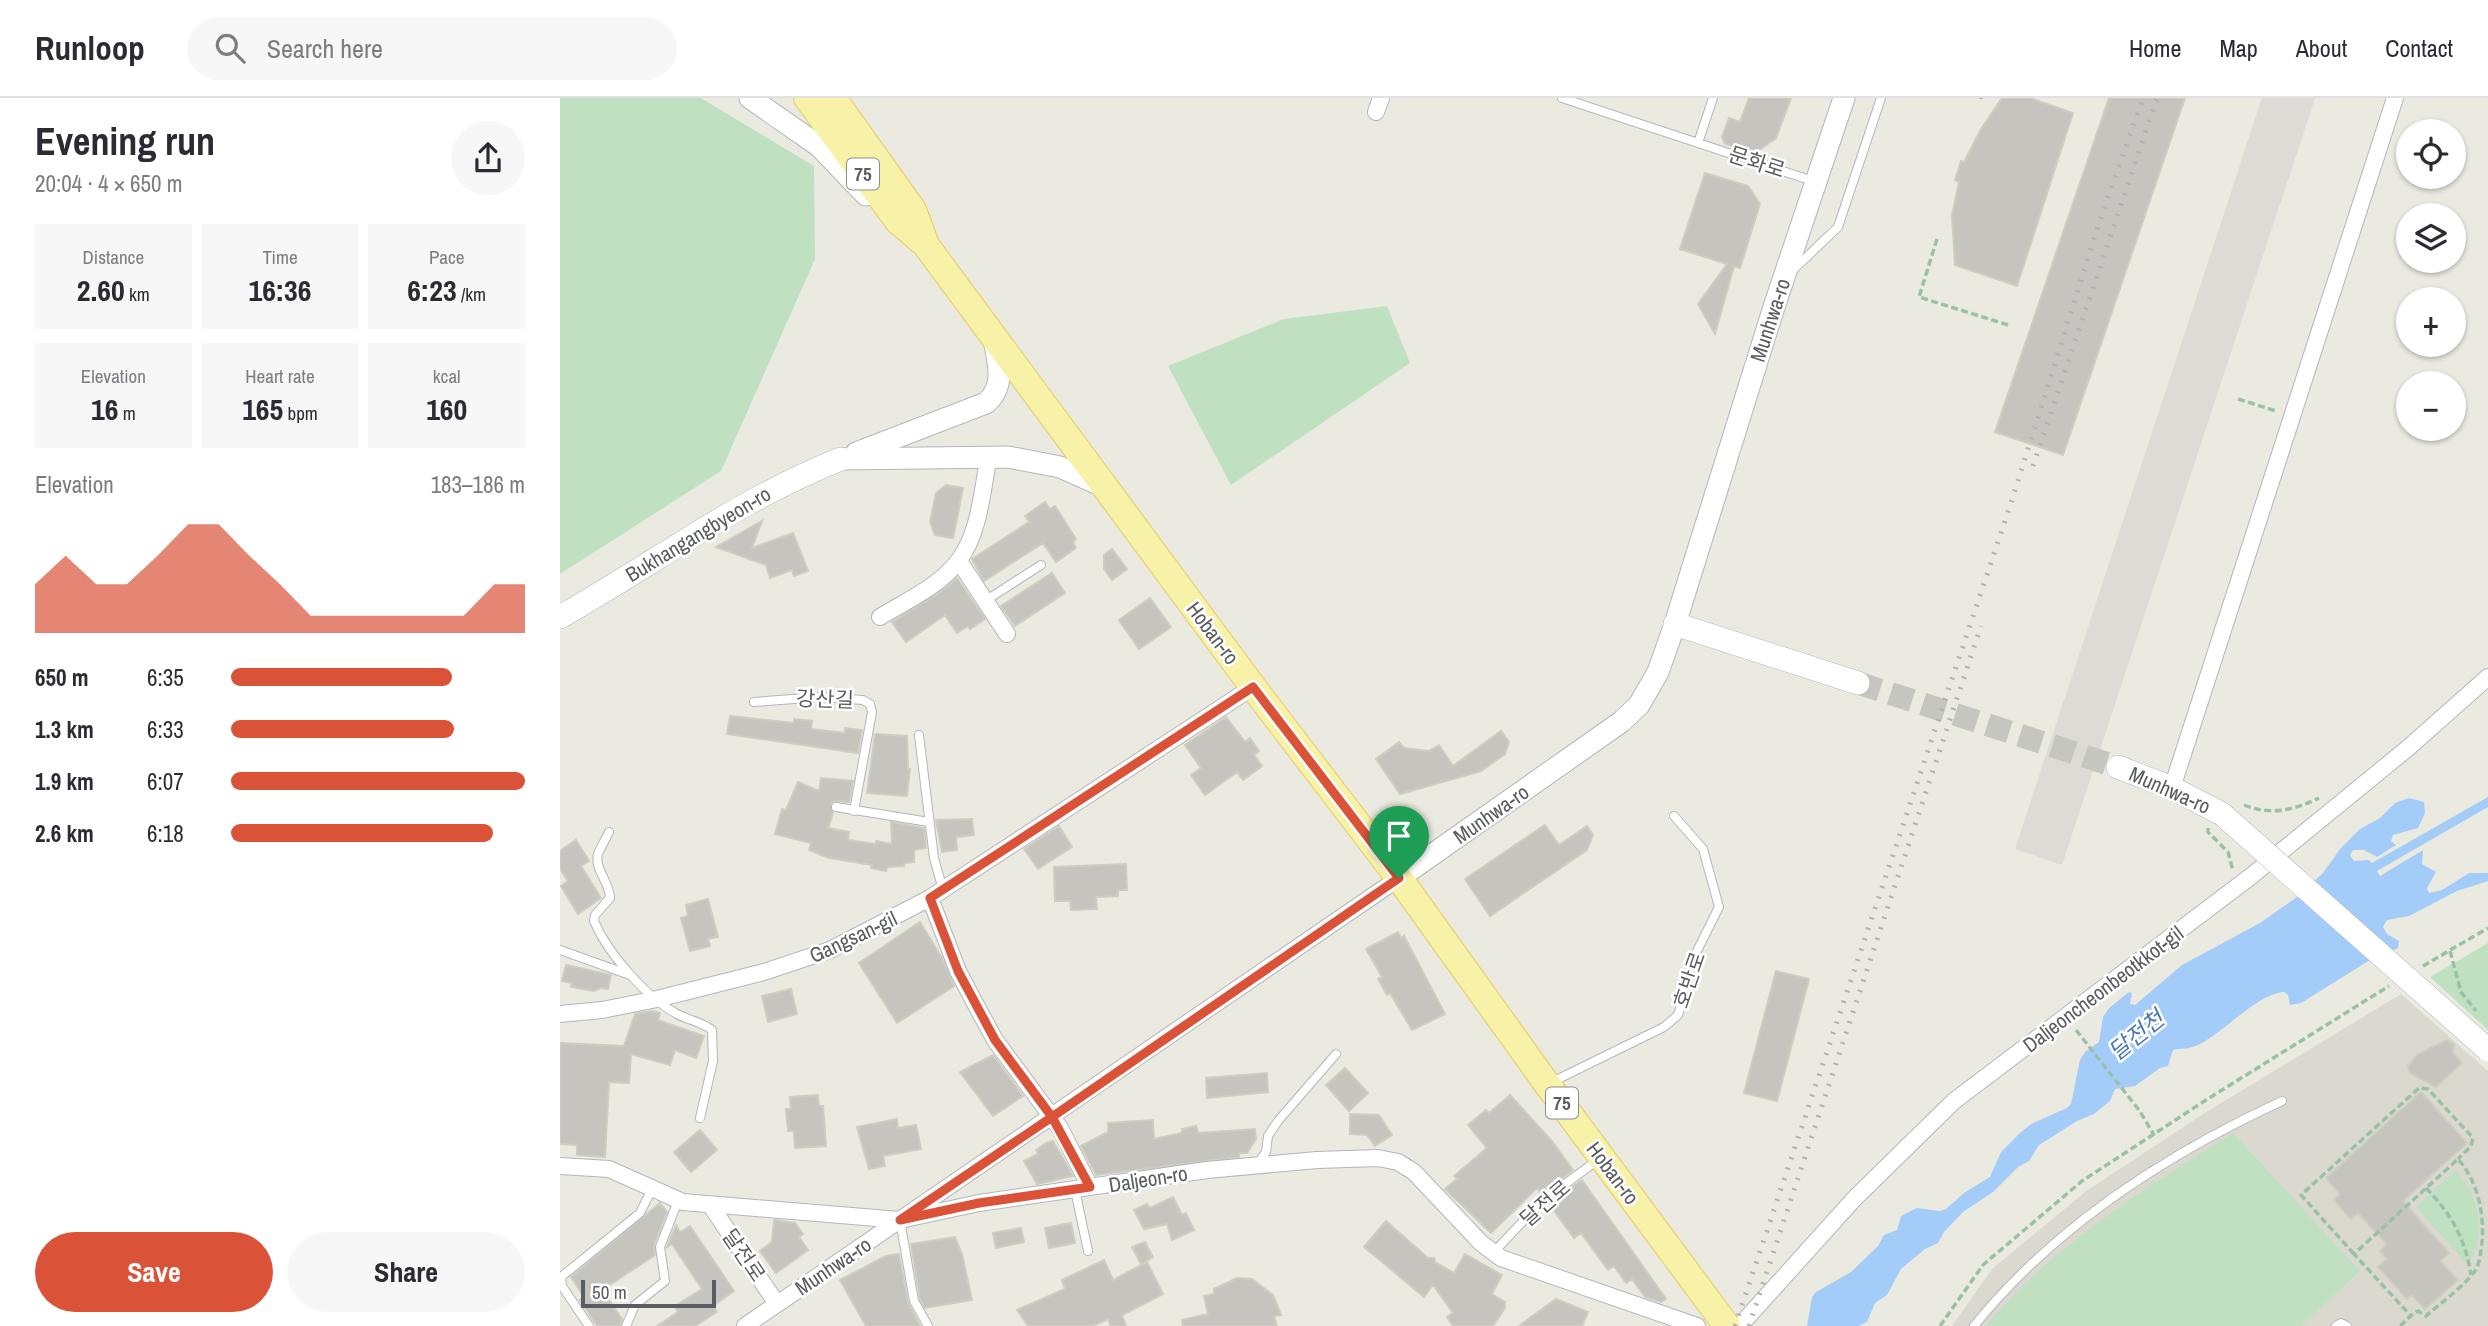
<!DOCTYPE html>
<meta charset="utf-8">
<style>
body{margin:0;font-family:"Archivo Narrow","Noto Sans KR",sans-serif;background:#f7f7f7;color:#2b2b33;height:100vh;display:flex;flex-direction:column;font-size:26px;white-space:nowrap}
*{box-sizing:border-box;margin:0}
p{font-size:23px;color:#7c7c81}
.icon{flex:none;width:38px;height:38px;fill:none;stroke:currentColor;stroke-width:2;stroke-linecap:round;stroke-linejoin:round}
.map{position:relative;flex:1;overflow:hidden}
.details{display:flex;flex-direction:column;background:#fff;width:560px}
.details>*{flex:none}
.controls{position:absolute;left:1836px;top:21px;display:grid;gap:14px}
.controls a{display:grid;place-items:center;width:70px;height:70px;border-radius:50%;background:#fff;box-shadow:0 2px 5px #0004;font-size:35px}
.scale{position:absolute;left:21px;bottom:18px;width:135px;box-sizing:border-box;padding-left:7px;border:4px solid #595c60;border-top:0;font-size:19px;line-height:24px;white-space:nowrap;color:#595c60;-webkit-text-stroke:5px #fff;paint-order:stroke}
.pin{position:absolute;display:grid;place-items:center;width:60px;height:60px;color:#fff;margin:-72px -30px;border-radius:50% 50% 50% 0;rotate:-45deg;box-shadow:0 0 7px #0007}
.pin .icon{rotate:45deg}
.round{display:grid;place-items:center;flex:none;width:74px;height:74px;border-radius:37px;background:#f7f7f7}
.overview{display:flex;align-items:center;justify-content:space-between;height:119px;padding:0 35px}
h1{font-size:38px;font-weight:700;line-height:52px}
.metrics{display:grid;grid-template-columns:repeat(3,1fr);gap:10px;height:119px;padding:7px 35px}
.metrics div{display:grid;align-content:center;border-radius:0px;background:#f7f7f7;text-align:center}
.metrics b{font-size:30px;font-weight:700}
.metrics small{font-size:19px;font-weight:400}
.metrics p{font-size:19px}
.chart{height:196px;padding:14px 35px}
.chart p{display:flex;justify-content:space-between}
.chart svg{width:100%;height:126px;margin-top:7px;fill:#da5338;opacity:.7}
.button{display:flex;gap:14px;margin-top:auto;padding:14px 35px}
.button a{flex:1;height:80px;border-radius:42px;background:#da5338;color:#fff;font-size:28px;font-weight:700;line-height:80px;text-align:center}
.button a+a{background:#f7f7f7;color:#2b2b33}
ul{padding:0 35px;list-style:none;font-size:23px}
li{display:grid;grid-template-columns:112px 84px 1fr;align-items:center;height:52px}
li i{height:18px;border-radius:9px;background:#da5338}
header{display:flex;align-items:center;gap:42px;box-sizing:border-box;height:98px;padding:0 35px;background:#fff;border-bottom:2px solid #e1e1e2}
header strong{font-size:33px}
nav{display:flex;gap:38px;margin-inline-start:auto;font-size:24px}
.search{width:490px;height:63px;background:#f7f7f7;display:flex;align-items:center;gap:18px;box-sizing:border-box;padding:0 24px;border-radius:38px;color:#7c7c81;font-size:26px}
main{display:flex;flex:1;min-height:0}
.map>svg:first-child{display:block}
</style>
<header>
<strong>Runloop</strong>
<div class="search"><svg class="icon" aria-label="search" viewBox="0 0 24 24"><circle cx="10" cy="10" r="6"/><path d="M15 15l6 6"/></svg>Search here</div>
<nav><a>Home</a><a>Map</a><a>About</a><a>Contact</a></nav>
</header>
<main>
<section class="details">
<div class="overview"><div><h1>Evening run</h1><p>20:04 · 4 × 650 m</p></div><a class="round"><svg class="icon" aria-label="share" viewBox="0 0 24 24"><path d="M12 15V3M7 8l5-5 5 5M5 13v7h14v-7"/></svg></a></div>
<div class="metrics">
<div><p>Distance</p><b>2.60<small> km</small></b></div>
<div><p>Time</p><b>16:36</b></div>
<div><p>Pace</p><b>6:23<small> /km</small></b></div>
</div>
<div class="metrics">
<div><p>Elevation</p><b>16<small> m</small></b></div>
<div><p>Heart rate</p><b>165<small> bpm</small></b></div>
<div><p>kcal</p><b>160</b></div>
</div>
<div class="chart"><p><span>Elevation</span>183–186 m</p>
<svg viewBox="0 0 160 44" preserveAspectRatio="none"><path d="M0 44V27L10 17L20 27L30 27L40 17L50 6L60 6L70 17L80 27L90 38L100 38L110 38L120 38L130 38L140 38L150 27L160 27V44z"/></svg>
</div>
<ul>
<li><b>650 m</b>6:35<i style="width:75%"></i></li>
<li><b>1.3 km</b>6:33<i style="width:76%"></i></li>
<li><b>1.9 km</b>6:07<i style="width:100%"></i></li>
<li><b>2.6 km</b>6:18<i style="width:89%"></i></li>
</ul>
<div class="button"><a>Save</a><a>Share</a></div>
</section>
<div class="map">
<svg width="1928" height="1228" viewBox="0 0 1928 1228">
<rect width="100%" height="100%" fill="#ebeae1"/>
<path fill="#dddbd5" d="M1702 0H1755L1502 767 1455 751Z"/>
<path fill="#dbd9cf" d="M1841 896 1928 973V1228H1392L1432 1171 1525 1094 1643 1016Z"/>
<path fill="#bfe1c2" d="M0 0H141L254 68 255 161 161 373 0 476Z
M827 208 850 265 671 387 608 268 724 221Z
M1928 845V932L1870 879Z
M1673 1035 1800 1173 1741 1228H1425C1494 1147 1584 1091 1673 1035Z
M1895 1072C1920 1100 1928 1134 1908 1167L1856 1109Z"/>
<path fill="#a4ccf8" d="M1928 699V709L1817 773 1820 778 1863 752 1862 766 1876 774 1867 790 1869 795 1882 792 1909 775H1928V783L1897 793 1849 818 1827 822 1823 829 1827 836 1839 843 1838 850 1810 862 1741 905 1730 907 1728 897 1724 894C1699 895 1665 933 1640 946 1631 951 1623 950 1613 952L1608 968 1600 970 1575 988 1555 991 1550 1003 1534 1016 1517 1023 1479 1047 1469 1063 1458 1069 1433 1094 1403 1114 1384 1134 1378 1145 1365 1151 1341 1171 1327 1197 1315 1205 1307 1224 1299 1228H1247L1252 1199 1256 1194 1291 1174 1318 1148 1324 1137 1337 1132 1341 1118 1357 1110 1380 1113 1386 1111 1404 1095 1430 1079 1441 1054 1461 1034 1471 1026 1507 1010 1511 1006 1520 962 1525 954 1539 944 1543 919 1549 910 1569 894 1572 895 1570 906 1575 907 1622 867 1700 825 1737 799 1763 775 1780 751 1800 731 1820 720 1835 705 1849 700 1864 704 1865 715 1858 730 1833 737 1831 743 1836 747 1817 759 1804 752H1793L1790 757 1794 763 1809 762 1812 765Z"/>
<path fill="#c6c4be" stroke="#cfccc0" stroke-width="2" d="M1189 0H1231L1216 40 1195 55 1165 46 1162 39 1169 20 1180 24Z
M1442 0H1470L1513 15 1457 188 1395 167 1392 117 1399 84 1395 82 1401 63 1404 64 1421 31Z
M1549 0H1625L1503 357 1435 334Z
M1145 75 1188 88 1200 106 1180 170 1174 168 1155 236 1138 206 1167 166 1120 151Z
M386 387 403 390 393 440 375 437 370 424 376 395Z
M485 404 490 411 495 408 516 441 513 444 516 450 496 464 483 445 424 483 412 461 469 424 465 418Z
M202 423 192 450 233 435 248 473 234 478 232 472 210 480 206 467 156 449Z
M552 451 567 471 552 482 544 471V457Z
M492 475 505 495 455 528 441 508Z
M397 480 425 521 410 531 408 528 397 535 385 517 346 544 332 524 378 496Z
M590 500 611 529 579 551 559 522Z
M170 618 234 625V621L252 623 251 631 285 635V630L302 632 298 655 167 636Z
M666 619 685 644 690 640 699 653 694 657 702 668 683 682 677 674 645 697 631 677 641 670 625 647Z
M941 633 949 644 945 656 921 673 840 696 816 661 839 644 844 650 869 653 879 647 893 668Z
M315 636 347 638 348 671H350L347 698 307 695Z
M261 680 293 683 289 704 276 703 271 705 273 715 268 730 289 734 288 742 316 746V743L332 746 331 724 364 730 366 750 354 752V764L344 765V768L327 769 326 773 311 770 312 767 269 760 249 752 251 745 215 736 222 711 226 712 238 684 259 693Z
M412 721 414 737 396 739 397 752 382 754 376 722Z
M985 727 999 747 1027 728 1033 737 1027 752 930 818 905 781Z
M499 728 512 749 478 771 464 751Z
M16 742 29 763 21 768 41 800 18 816 1 788 8 783 0 771V753Z
M566 766 567 792H558V798L536 799 537 811 511 812 510 803H495L494 769Z
M148 801 158 839 148 841 150 848 130 853 121 820 128 818 126 807Z
M360 824 382 860 394 888 337 925 299 865Z
M838 834 841 840 844 838 885 916 852 932 830 895 827 897 818 881 822 879 806 851Z
M6 867 51 877 48 891 41 890 34 893 11 889 12 885 2 883Z
M1216 873 1249 881 1217 1003 1184 995Z
M231 891 237 916 208 924 202 898Z
M92 913 100 915 98 922 144 938 136 960 115 952 110 967 71 956 69 985 49 984 45 1059 17 1057V1047L0 1046V945L64 948 75 916Z
M1887 942 1894 946 1893 955 1902 965 1876 989 1850 975 1848 968 1857 957Z
M433 957 463 998 433 1018 400 974Z
M785 970 808 995 789 1013 766 987Z
M707 975 708 994 647 1000 646 980Z
M1861 994 1907 1045 1843 1103 1889 1155 1880 1163 1898 1182 1865 1211 1852 1197 1847 1201 1818 1169 1827 1161 1820 1153 1827 1146 1798 1115 1791 1121 1774 1102 1780 1096 1766 1080Z
M258 997 259 1008H263L266 1048 235 1050 234 1033H228L226 1011H231L230 999Z
M950 997 991 1042 1013 1072 981 1096 977 1090 931 1135 885 1091 897 1081 894 1078 927 1050 908 1027 926 1012 929 1015Z
M790 1016 819 1017 832 1037 815 1048 807 1037 790 1036Z
M337 1021 338 1030 356 1027 361 1051 323 1058 325 1068 309 1071 297 1029Z
M593 1022 594 1041 622 1035V1031L636 1028 638 1035 695 1031 696 1041 687 1055H679V1059L536 1077 521 1048 548 1034V1025Z
M140 1032 157 1052 131 1074 114 1054Z
M493 1043 513 1078 477 1086 464 1063 478 1056 476 1052 486 1045Z
M1022 1082 1106 1201 1101 1204 1085 1199 1072 1181 1066 1185 1054 1168 1048 1172 1021 1135 1014 1140 989 1106Z
M613 1099 622 1117 626 1115 634 1132 612 1142 607 1126 584 1131 574 1112 587 1106 590 1110Z
M100 1105 107 1114 94 1147 95 1157 42 1192 62 1221 60 1228H37L20 1202 24 1199 11 1179Z
M214 1122 235 1125 243 1136 239 1139 248 1152 216 1175 200 1153 212 1144Z
M826 1123 868 1160H874L875 1164 894 1175 905 1156 942 1177 932 1196 945 1204V1210L933 1228H893L887 1219 893 1215 873 1187 864 1199 804 1149Z
M511 1125 515 1145 489 1150 485 1130Z
M116 1127 120 1134 130 1128 174 1193 153 1208 157 1214 135 1228H97L118 1214 115 1208 142 1191 112 1146 107 1149Z
M461 1130 464 1144 436 1150 433 1135Z
M395 1139 402 1156 412 1202 365 1210 360 1201 351 1146Z
M585 1144 593 1159 581 1166 572 1149Z
M339 1156 348 1205 360 1228H306L280 1182 326 1158Z
M544 1162 553 1182 587 1164 603 1196 562 1217 566 1228H551L548 1221 533 1228H468L457 1212 505 1191 502 1182Z
M677 1180 692 1181 713 1197 721 1217 714 1218 717 1228H623L622 1222 648 1216 644 1198 654 1196V1191Z
M996 1201 1028 1214 1022 1228H959Z"/>
<g fill="none" stroke-linecap="round" stroke-linejoin="round">
<path stroke="#c6c6c1" stroke-width="23" stroke-dasharray="23 11" stroke-linecap="butt" d="M1298 585 1558 669"/>
<defs>
<path id="service" d="M1002 0 1256 84
M1138 45 1153 0
M1233 172 1278 129 1321 0
M425 503 481 467
M194 604 259 599 303 602 310 606 312 614 294 713
M359 637 374 760 383 792
M276 709 369 724
M49 734C46 741 41 748 38 756 34 771 50 785 50 800L35 817 34 823C48 856 86 899 117 916 128 922 142 924 152 932L153 963 140 1020
M0 852 70 877
M992 984 1104 929 1118 917 1135 857 1159 809 1143 751 1114 718
M698 1065 706 1054 708 1038 718 1023 776 956
M515 1092 528 1153
M340 1122 354 1203 368 1228
M933 1155 982 1103 1039 1061
M29 1228 2 1188 1 1179 80 1115 92 1091
M66 1228 75 1207 105 1183 100 1149 118 1103
M1414 1228C1494 1129 1607 1056 1722 1003
M1776 1228 1781 1225 1787 1228"/>
<path id="minor" d="M816 14 821 0
M399 463 447 536
M320 519C346 503 380 488 399 462 420 434 422 392 429 358
M1612 690 1835 0
M370 800 398 873 417 909 435 942 500 1030 530 1089
M0 916 42 912 97 901 204 874 270 852 370 800 693 589
M0 1068 49 1071 123 1104 340 1122 419 1105 647 1072 757 1062 818 1060 838 1064 854 1074 921 1145 941 1160 1137 1228
M151 1108 217 1206
M185 1228 839 780
M1182 1228 1185 1222 1294 1101 1394 1003 1690 779 1848 650 1928 579"/>
<path id="tertiary" d="M190 0 259 48 306 97
M296 355 426 305C446 288 438 264 434 242
M281 361 448 359 500 369 545 389
M839 780 1061 624 1079 607 1098 574 1115 526 1214 209 1284 0"/>
<path id="secondary" d="M0 519C94 466 179 401 281 361
M1115 526 1298 585
M1558 669 1612 690 1662 716"/>
<path id="primary" d="M247 0 338 123 365 146 693 589 839 780 987 986 1167 1228
M273 0 353 112 365 144"/>
</defs>
<use href="#service" stroke="#b3b6ba" stroke-width="10"/>
<use href="#minor" stroke="#b3b6ba" stroke-width="18"/>
<use href="#tertiary" stroke="#b3b6ba" stroke-width="23"/>
<use href="#secondary" stroke="#b4b7bc" stroke-width="24"/>
<use href="#primary" stroke="#e5cc60" stroke-width="28"/>
<path stroke="#99c1a7" stroke-width="3.5" stroke-dasharray="7 3.5" stroke-linecap="butt" d="M1421 1V0
M1377 141 1359 199 1448 227
M1678 301 1716 313
M1684 707C1711 718 1733 712 1759 700
M1648 730V734L1668 754 1673 773
M1890 853 1901 894 1916 913
M1863 868 1928 830
M1516 932 1579 1012 1594 1037
M1866 1090C1892 1117 1905 1140 1911 1177
M1794 1156 1741 1097 1859 990 1868 991 1913 1040 1911 1048 1898 1061
M1380 1228 1423 1167 1522 1083 1646 1002 1829 888
M1840 1228C1846 1223 1851 1216 1858 1213L1866 1218C1883 1203 1905 1188 1917 1170 1928 1135 1923 1089 1898 1061L1794 1156 1851 1218"/>
<use href="#service" stroke="#fff" stroke-width="8"/>
<use href="#minor" stroke="#fff" stroke-width="16"/>
<use href="#tertiary" stroke="#fff" stroke-width="21"/>
<use href="#secondary" stroke="#fff" stroke-width="23"/>
<use href="#primary" stroke="#f8f2a9" stroke-width="26"/>
<path stroke="#b1b2b2" stroke-width="5" stroke-dasharray="2 9" stroke-linecap="butt" d="M1473 368 1597 0
M1175 1228 1450 408 1540 122 1583 0
M1189 1228 1421 528"/>
<defs>
<path id="secondary-bridge" d="M1662 716 1928 952"/>
</defs>
<use href="#secondary-bridge" stroke="#b4b7bc" stroke-width="24" stroke-linecap="butt"/>
<use href="#secondary-bridge" stroke="#fff" stroke-width="23"/>
</g>
<g fill="none" stroke-linecap="round" stroke-linejoin="round">
<defs>
<path id="route" d="M839 780 693 589 370 800 398 873 435 942 492 1019 340 1122 419 1105 530 1089 492 1019 839 780"/>
</defs>
<use href="#route" stroke="#fff" stroke-width="14"/>
<use href="#route" stroke="#da5338" stroke-width="9"/>
</g>
<g text-anchor="middle" dominant-baseline="central" stroke-width="5" stroke-linejoin="round" paint-order="stroke">
<g fill="#fff" stroke="#8b8d90" stroke-width="2">
<rect x="287" y="60.5" width="32" height="31" rx="5"/>
<rect x="986" y="989.5" width="32" height="31" rx="5"/>
</g>
<g font-size="19" font-weight="bold" fill="#595c60">
<text x="303" y="76">75</text>
<text x="1002" y="1005">75</text>
</g>
<g font-size="21" fill="#595c60" stroke="#fff">
<text transform="translate(1197 64) rotate(18)">문화로</text>
<text transform="translate(1210 222) rotate(-72)">Munhwa-ro</text>
<text transform="translate(138 436) rotate(-31)">Bukhangangbyeon-ro</text>
<text transform="translate(653 535) rotate(53)">Hoban-ro</text>
<text transform="translate(265 601) rotate(2)">강산길</text>
<text transform="translate(1610 692) rotate(24)">Munhwa-ro</text>
<text transform="translate(931 716) rotate(-35)">Munhwa-ro</text>
<text transform="translate(293 839) rotate(-25)">Gangsan-gil</text>
<text transform="translate(1129 882) rotate(-71)">호반로</text>
<text transform="translate(1543 891) rotate(-37)">Daljeoncheonbeotkkot-gil</text>
<text transform="translate(1053 1075) rotate(53)">Hoban-ro</text>
<text transform="translate(588 1081) rotate(-9)">Daljeon-ro</text>
<text transform="translate(985 1105) rotate(-41)">달전로</text>
<text transform="translate(184 1157) rotate(56)">달전로</text>
<text transform="translate(273 1168) rotate(-34)">Munhwa-ro</text>
</g>
<g font-size="23" font-style="italic" fill="#4a76b8" stroke="#fff">
<text transform="translate(1576 937) rotate(-39)">달전천</text>
</g>
</g>
</svg>
<div class="controls">
<a><svg class="icon" aria-label="locate" viewBox="0 0 24 24"><circle cx="12" cy="12" r="6"/><path d="M12 2v4M12 18v4M2 12h4M18 12h4"/></svg></a>
<a><svg class="icon" aria-label="layers" viewBox="0 0 24 24"><path d="M12 4l9 5-9 5-9-5zM3 14l9 5 9-5"/></svg></a>
<a>+</a>
<a>−</a>
</div>
<div class="scale">50 m</div>
<div class="pin" style="left:839px;top:780px;background:#1e9e55"><svg class="icon" aria-label="arrive" viewBox="0 0 24 24"><path d="M6 21V4h12l-3 4 3 4H6"/></svg></div>
</div>
</main>
